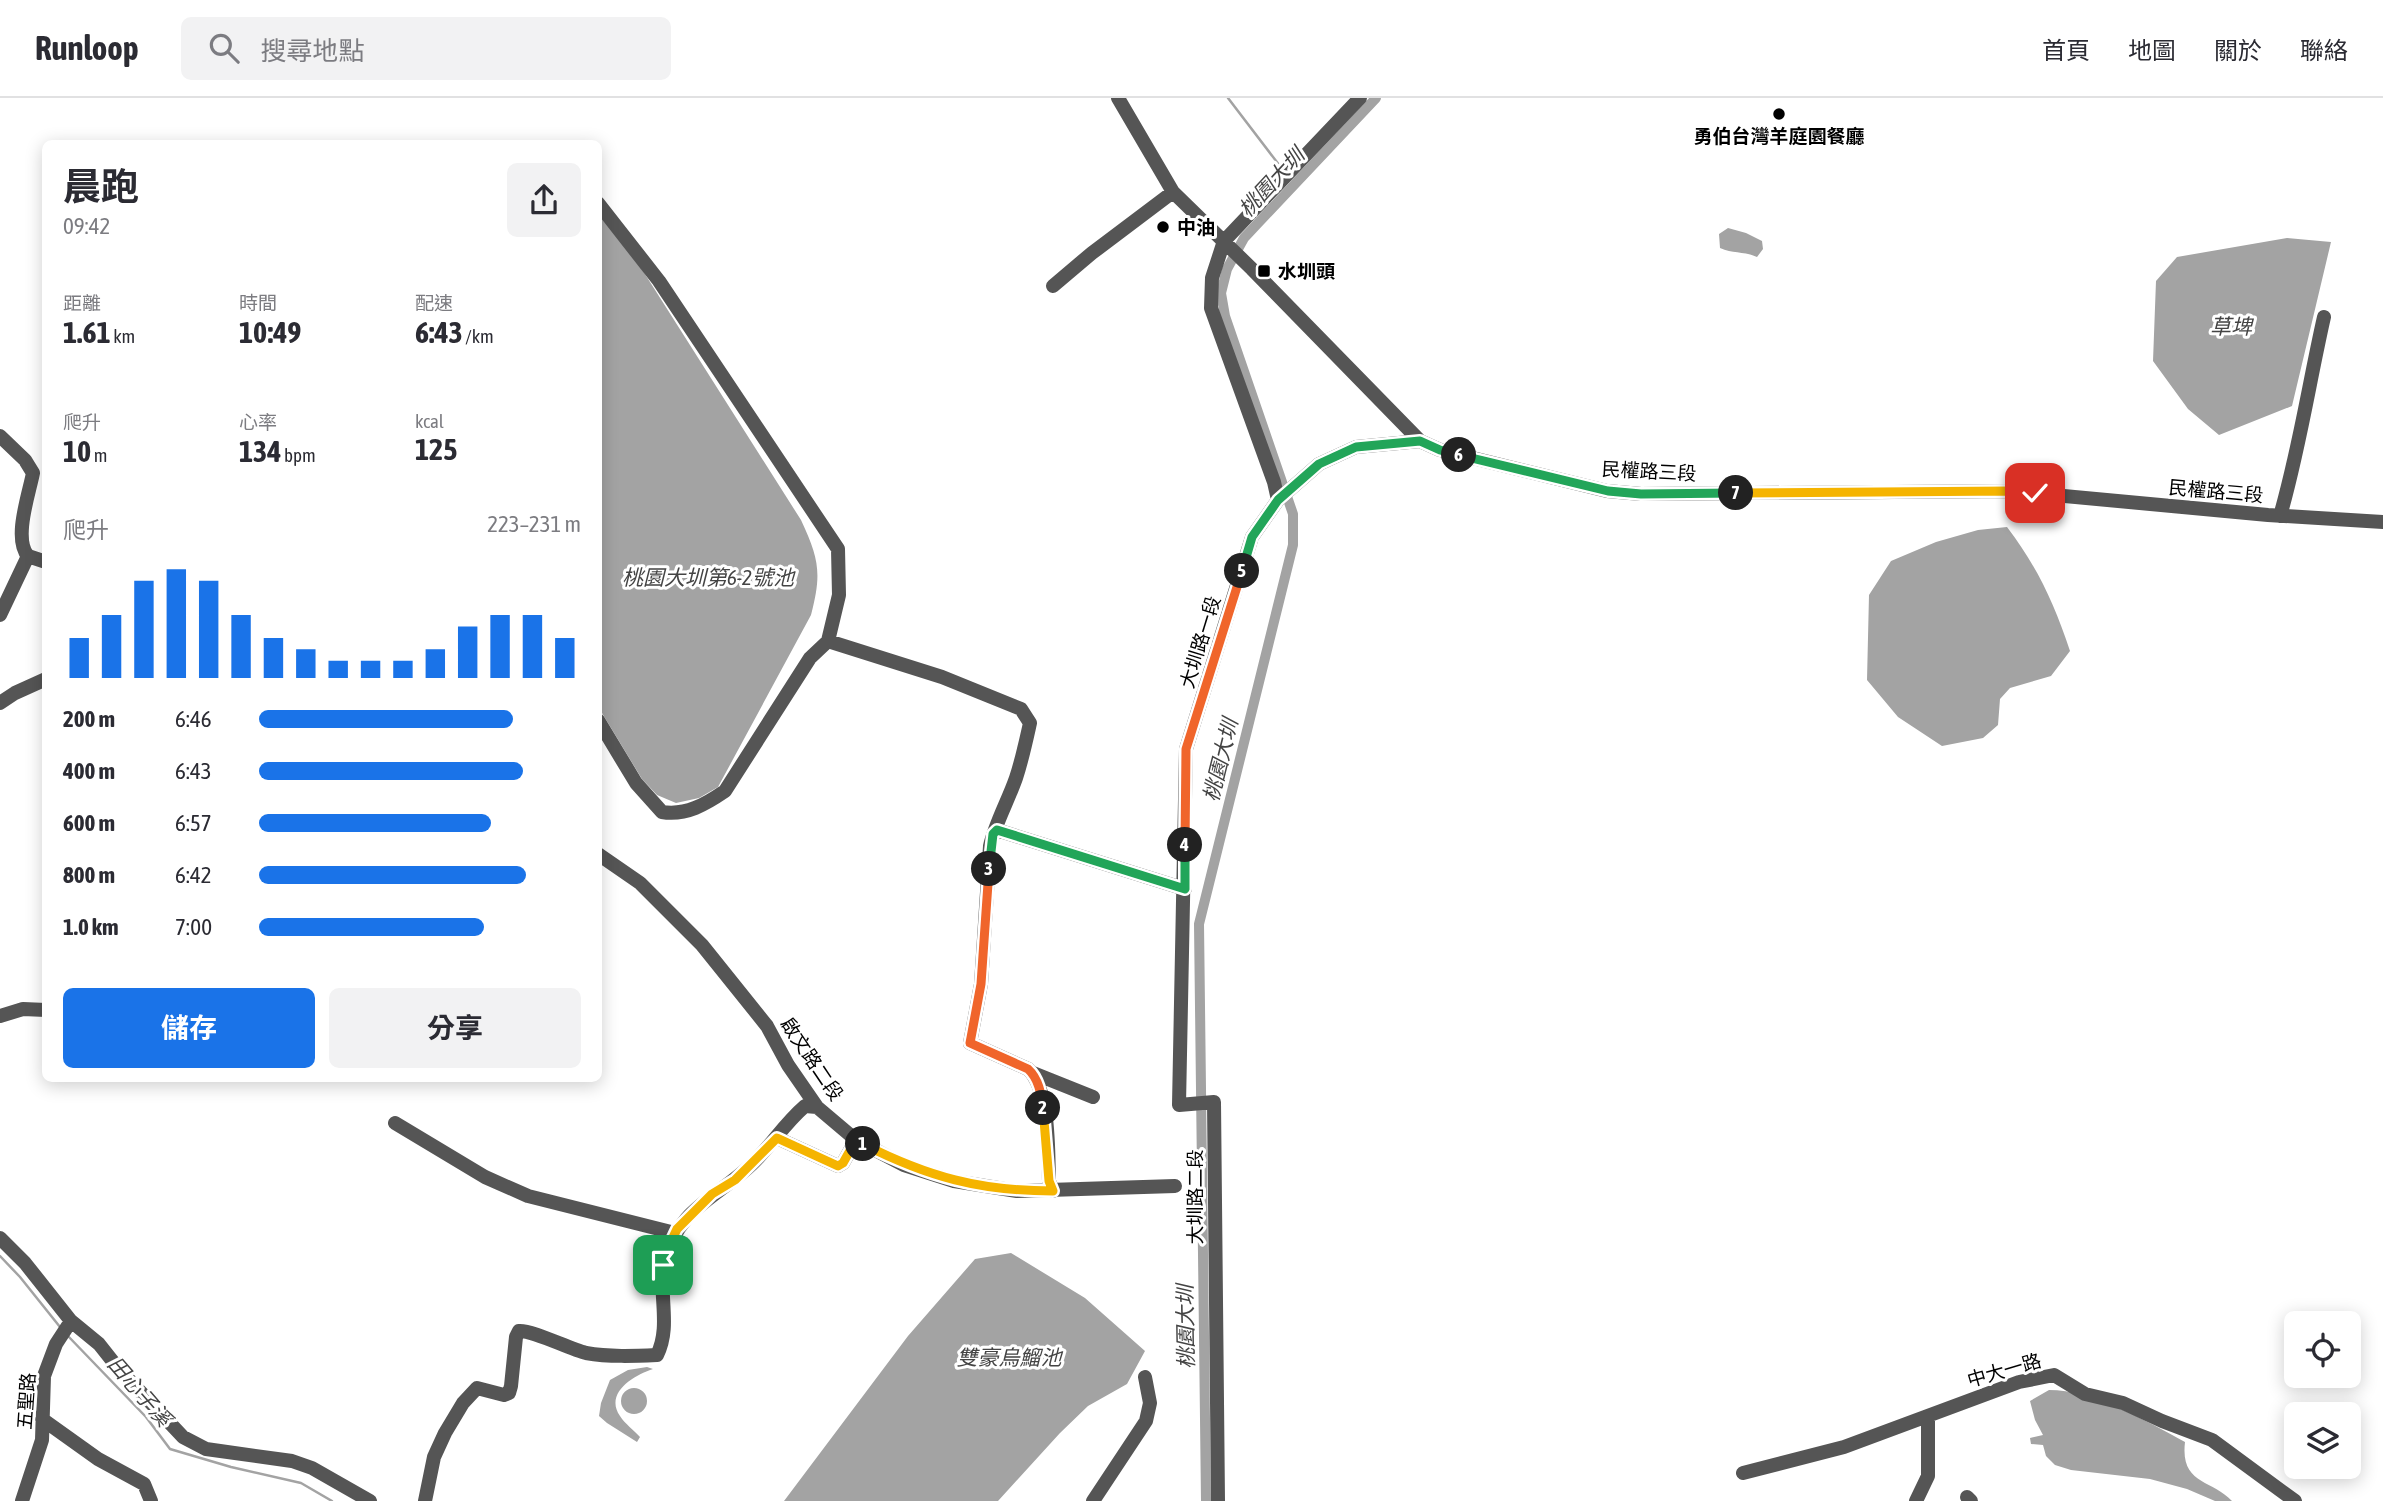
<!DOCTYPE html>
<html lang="zh-TW">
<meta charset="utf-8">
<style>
body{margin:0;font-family:"Asap Condensed","Noto Sans TC",sans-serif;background:#f2f2f3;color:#2b2b33;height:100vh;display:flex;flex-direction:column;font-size:26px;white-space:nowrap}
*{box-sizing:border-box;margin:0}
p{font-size:23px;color:#7c7c81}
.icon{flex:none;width:38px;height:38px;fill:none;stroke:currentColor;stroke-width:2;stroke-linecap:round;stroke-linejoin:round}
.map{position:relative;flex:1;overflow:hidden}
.side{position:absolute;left:42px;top:42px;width:560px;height:942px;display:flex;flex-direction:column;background:#fff;border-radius:10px;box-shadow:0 4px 18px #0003}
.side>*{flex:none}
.tools{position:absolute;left:2284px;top:1213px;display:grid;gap:14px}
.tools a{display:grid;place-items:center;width:77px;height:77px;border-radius:10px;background:#fff;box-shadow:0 4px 18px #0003;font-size:35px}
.pin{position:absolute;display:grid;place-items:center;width:60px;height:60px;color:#fff;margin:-30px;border-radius:14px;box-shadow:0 4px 10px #0006}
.km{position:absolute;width:35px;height:35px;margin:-18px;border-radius:50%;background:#222;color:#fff;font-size:19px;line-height:35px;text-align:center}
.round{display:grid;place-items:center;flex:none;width:74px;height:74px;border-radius:10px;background:#f2f2f3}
.headline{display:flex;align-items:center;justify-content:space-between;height:119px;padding:0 21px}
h1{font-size:38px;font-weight:700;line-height:52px}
.stats{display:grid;grid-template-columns:repeat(3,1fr);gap:10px;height:119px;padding:7px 21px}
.stats div{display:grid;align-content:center}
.stats b{font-size:30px;font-weight:700}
.stats small{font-size:19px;font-weight:400}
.stats p{font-size:19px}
.chart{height:196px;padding:14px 21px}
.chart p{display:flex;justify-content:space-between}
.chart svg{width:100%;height:126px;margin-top:7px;stroke:#1a73e8;stroke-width:6}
.button{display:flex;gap:14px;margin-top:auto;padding:14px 21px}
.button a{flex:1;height:80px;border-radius:10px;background:#1a73e8;color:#fff;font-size:28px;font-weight:700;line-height:80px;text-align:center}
.button a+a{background:#f2f2f3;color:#2b2b33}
ul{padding:0 21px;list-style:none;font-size:23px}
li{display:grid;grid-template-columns:112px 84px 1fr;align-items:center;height:52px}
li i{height:18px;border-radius:9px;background:#1a73e8}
header{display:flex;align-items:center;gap:42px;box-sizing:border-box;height:98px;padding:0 35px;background:#fff;border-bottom:2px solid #e1e1e2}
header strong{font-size:33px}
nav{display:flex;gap:38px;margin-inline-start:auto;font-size:24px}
.search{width:490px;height:63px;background:#f2f2f3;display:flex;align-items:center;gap:18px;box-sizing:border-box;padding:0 24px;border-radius:10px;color:#7c7c81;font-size:26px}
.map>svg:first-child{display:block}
</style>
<header>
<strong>Runloop</strong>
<div class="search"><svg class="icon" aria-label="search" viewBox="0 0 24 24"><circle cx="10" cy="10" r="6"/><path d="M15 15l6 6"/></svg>搜尋地點</div>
<nav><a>首頁</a><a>地圖</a><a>關於</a><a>聯絡</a></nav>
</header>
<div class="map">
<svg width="2383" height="1403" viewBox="0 0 2383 1403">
<rect width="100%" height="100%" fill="#fff"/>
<path fill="#a3a3a3" d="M599 118 617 132 801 422C819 461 822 475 811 517L718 689 699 700 676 705 657 697 642 681 599 610Z
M1728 130 1746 135 1762 143 1763 151 1757 159C1744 153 1733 156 1720 150L1719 136Z
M2287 140 2331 144 2292 308 2219 337 2188 311 2153 263 2156 183 2177 159Z
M2007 429C2038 470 2054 505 2070 553L2051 578 2010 590 2000 601 1998 627 1983 640 1942 648 1898 619 1867 582 1869 497 1891 463 1936 444 1978 432Z
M1011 1155 1085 1200 1145 1253 1127 1286 1088 1308 1060 1335 998 1403H784L908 1238 975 1161Z
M647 1269 653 1271C634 1277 604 1295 620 1318 625 1326 634 1332 640 1339L637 1344 607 1325 599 1318 601 1305 610 1282 628 1272Z
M621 1303a13 13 0 1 1 26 0a13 13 0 1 1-26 0Z
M2049 1292C2092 1292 2147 1323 2185 1344 2180 1387 2212 1381 2232 1403H2215L2187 1391 2150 1381 2071 1372 2055 1367 2046 1358 2043 1347 2031 1346 2030 1340 2043 1337 2035 1322 2030 1303Z"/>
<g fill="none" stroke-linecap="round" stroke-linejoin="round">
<path stroke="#a3a3a3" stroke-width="2.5" d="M1228 0 1283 72
M0 1158 20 1179 60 1229
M67 1237 146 1319 170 1351 231 1369 301 1385 332 1403"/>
<path stroke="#a3a3a3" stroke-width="10" d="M1206 1403 1199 826 1293 447V416L1225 218 1221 195 1227 171 1244 140 1376 0"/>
<path stroke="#555" stroke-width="14" d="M1118 0 1173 94 1252 171 1420 343 1440 352 1607 393 1641 396 2011 393 2268 417 2383 424
M598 105 659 183 838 451 839 497 828 543
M1053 188 1092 155 1173 94
M0 338 25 362 33 375C29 396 13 441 28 458
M1278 402 1319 366 1356 349 1420 343
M2280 418C2299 353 2309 285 2324 219
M28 458 46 464
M0 517 28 458
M0 605 15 595 46 581
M598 622 636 685 662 714C686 718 706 706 725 693L810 560 828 543 942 579 1021 611 1030 625C1026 643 1022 662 1016 680 1008 703 995 726 990 748L981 886 970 945 1028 971C1050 991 1048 1054 1049 1083L1053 1093
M997 732 1185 791
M598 756 640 785 702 847 767 928 788 967 817 1009 856 1042 904 1067 954 1083 1017 1093 1175 1088
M0 918 23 911 46 912
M1033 975 1093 999
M395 1025 485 1079 528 1098 675 1135
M777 1040 838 1068 843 1065 856 1042
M0 1140 25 1165 71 1223 99 1246 118 1270 183 1339 206 1351 292 1363 312 1370 370 1403
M42 1321 98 1361 144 1386 151 1403
M1743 1375 1844 1349 2019 1284 2054 1277 2085 1296 2123 1305 2162 1323 2212 1342 2295 1403
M1967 1399 1971 1403
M22 1403 42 1342 44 1278 56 1246 71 1223
M425 1403 434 1359 445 1335 463 1305 477 1290 504 1297 509 1295 511 1288 516 1239 519 1233C533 1232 569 1251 586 1255 609 1259 634 1258 657 1257 672 1227 657 1194 665 1163 676 1112 718 1099 752 1066 771 1048 784 1026 805 1008L817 1009
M1093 1403 1146 1323 1150 1305 1145 1279
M1218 1403 1214 1004 1179 1007 1186 651 1252 439 1278 402 1274 384 1211 210 1212 180 1224 143 1360 0
M1916 1403 1928 1378V1319"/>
</g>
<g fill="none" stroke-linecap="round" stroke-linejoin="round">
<defs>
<path id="split-1" d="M663 1167 668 1150 677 1131 712 1096 735 1082 777 1040 838 1068 843 1065 856 1042 863 1046"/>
<path id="split-2" d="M863 1046C928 1079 980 1093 1053 1093L1049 1083 1043 1010"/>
<path id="split-3" d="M989 771 981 886 970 945 1028 971C1039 981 1041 996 1043 1010"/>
<path id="split-4" d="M989 771 993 736 997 732 1185 791V747"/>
<path id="split-5" d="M1185 747 1186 651 1242 473"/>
<path id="split-6" d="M1242 473 1252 439 1278 402 1319 366 1356 349 1420 343 1440 352 1459 357"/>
<path id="split-7" d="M1459 357 1608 393 1641 396 1736 395"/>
<path id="split-8" d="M1736 395 2011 393 2035 395"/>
</defs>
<use href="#split-1" stroke="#fff" stroke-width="14"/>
<use href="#split-2" stroke="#fff" stroke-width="14"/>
<use href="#split-3" stroke="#fff" stroke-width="14"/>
<use href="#split-4" stroke="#fff" stroke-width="14"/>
<use href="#split-5" stroke="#fff" stroke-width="14"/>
<use href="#split-6" stroke="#fff" stroke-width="14"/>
<use href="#split-7" stroke="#fff" stroke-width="14"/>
<use href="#split-8" stroke="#fff" stroke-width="14"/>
<use href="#split-1" stroke="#f5b400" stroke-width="9"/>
<use href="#split-2" stroke="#f5b400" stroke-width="9"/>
<use href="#split-3" stroke="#f0652b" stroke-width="9"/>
<use href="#split-4" stroke="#22a559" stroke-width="9"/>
<use href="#split-5" stroke="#f0652b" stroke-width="9"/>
<use href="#split-6" stroke="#22a559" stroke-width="9"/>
<use href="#split-7" stroke="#22a559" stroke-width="9"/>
<use href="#split-8" stroke="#f5b400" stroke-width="9"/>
</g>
<g fill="#000" stroke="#fff" stroke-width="2.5">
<circle cx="1779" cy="16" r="7"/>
<circle cx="1163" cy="129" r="7"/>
<rect x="1257" y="166" width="14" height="14" rx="3.5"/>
</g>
<g text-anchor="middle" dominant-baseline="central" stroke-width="6" stroke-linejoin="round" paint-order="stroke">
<g font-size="19" font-weight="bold" fill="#000" stroke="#fff" text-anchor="start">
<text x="1779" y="38" text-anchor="middle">勇伯台灣羊庭園餐廳</text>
<text x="1177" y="129">中油</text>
<text x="1278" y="173">水圳頭</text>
</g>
<g font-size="19" fill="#000" stroke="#fff">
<text transform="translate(1649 373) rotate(3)">民權路三段</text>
<text transform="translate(2216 393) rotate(5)">民權路三段</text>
<text transform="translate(1200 544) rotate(-73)">大圳路一段</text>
<text transform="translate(812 961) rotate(56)">啟文路二段</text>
<text transform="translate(1195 1099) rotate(-90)">大圳路二段</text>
<text transform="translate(2004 1272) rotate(-16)">中大一路</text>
<text transform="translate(26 1303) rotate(-86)">五聖路</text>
</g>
<g font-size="21" font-style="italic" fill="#444" stroke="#fff">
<text transform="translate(1271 84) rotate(-47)">桃園大圳</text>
<text x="2231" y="228">草埤</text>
<text x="708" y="479">桃園大圳第6-2號池</text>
<text transform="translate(1220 662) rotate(-76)">桃園大圳</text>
<text transform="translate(1185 1229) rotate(-91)">桃園大圳</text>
<text x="1009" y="1259">雙豪烏鰡池</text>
<text transform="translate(140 1293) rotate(49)">田心子溪</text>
</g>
</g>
</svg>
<div class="tools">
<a><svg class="icon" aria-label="locate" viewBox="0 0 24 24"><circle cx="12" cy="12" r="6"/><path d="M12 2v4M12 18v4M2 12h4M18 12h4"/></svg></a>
<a><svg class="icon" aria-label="layers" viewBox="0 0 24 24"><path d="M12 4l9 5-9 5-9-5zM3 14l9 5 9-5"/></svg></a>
</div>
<div class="pin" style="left:663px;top:1167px;background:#1e9e55"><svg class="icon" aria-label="arrive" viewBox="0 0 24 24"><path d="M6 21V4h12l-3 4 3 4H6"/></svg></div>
<div class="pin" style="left:2035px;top:395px;background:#d93025"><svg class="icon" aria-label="check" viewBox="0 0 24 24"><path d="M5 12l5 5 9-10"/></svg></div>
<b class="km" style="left:863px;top:1046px">1</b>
<b class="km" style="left:1043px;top:1010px">2</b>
<b class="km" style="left:989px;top:771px">3</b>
<b class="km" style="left:1185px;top:747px">4</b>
<b class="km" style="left:1242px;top:473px">5</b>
<b class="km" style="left:1459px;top:357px">6</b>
<b class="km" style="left:1736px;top:395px">7</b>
<section class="side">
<div class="headline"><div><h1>晨跑</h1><p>09:42</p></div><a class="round"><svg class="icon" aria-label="share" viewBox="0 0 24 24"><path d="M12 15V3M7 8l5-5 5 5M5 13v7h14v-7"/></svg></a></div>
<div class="stats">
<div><p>距離</p><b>1.61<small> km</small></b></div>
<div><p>時間</p><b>10:49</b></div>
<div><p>配速</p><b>6:43<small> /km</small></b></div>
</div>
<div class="stats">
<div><p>爬升</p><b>10<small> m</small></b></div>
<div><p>心率</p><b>134<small> bpm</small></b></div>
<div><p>kcal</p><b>125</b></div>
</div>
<div class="chart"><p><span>爬升</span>223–231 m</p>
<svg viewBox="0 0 160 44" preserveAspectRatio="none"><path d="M5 44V30M15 44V22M25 44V10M35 44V6M45 44V10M55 44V22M65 44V30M75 44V34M85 44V38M95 44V38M105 44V38M115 44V34M125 44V26M135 44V22M145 44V22M155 44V30"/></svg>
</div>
<ul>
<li><b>200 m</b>6:46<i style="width:79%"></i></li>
<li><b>400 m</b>6:43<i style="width:82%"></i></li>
<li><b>600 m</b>6:57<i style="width:72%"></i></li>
<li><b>800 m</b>6:42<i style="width:83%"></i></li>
<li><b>1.0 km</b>7:00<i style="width:70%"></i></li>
</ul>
<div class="button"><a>儲存</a><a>分享</a></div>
</section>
</div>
